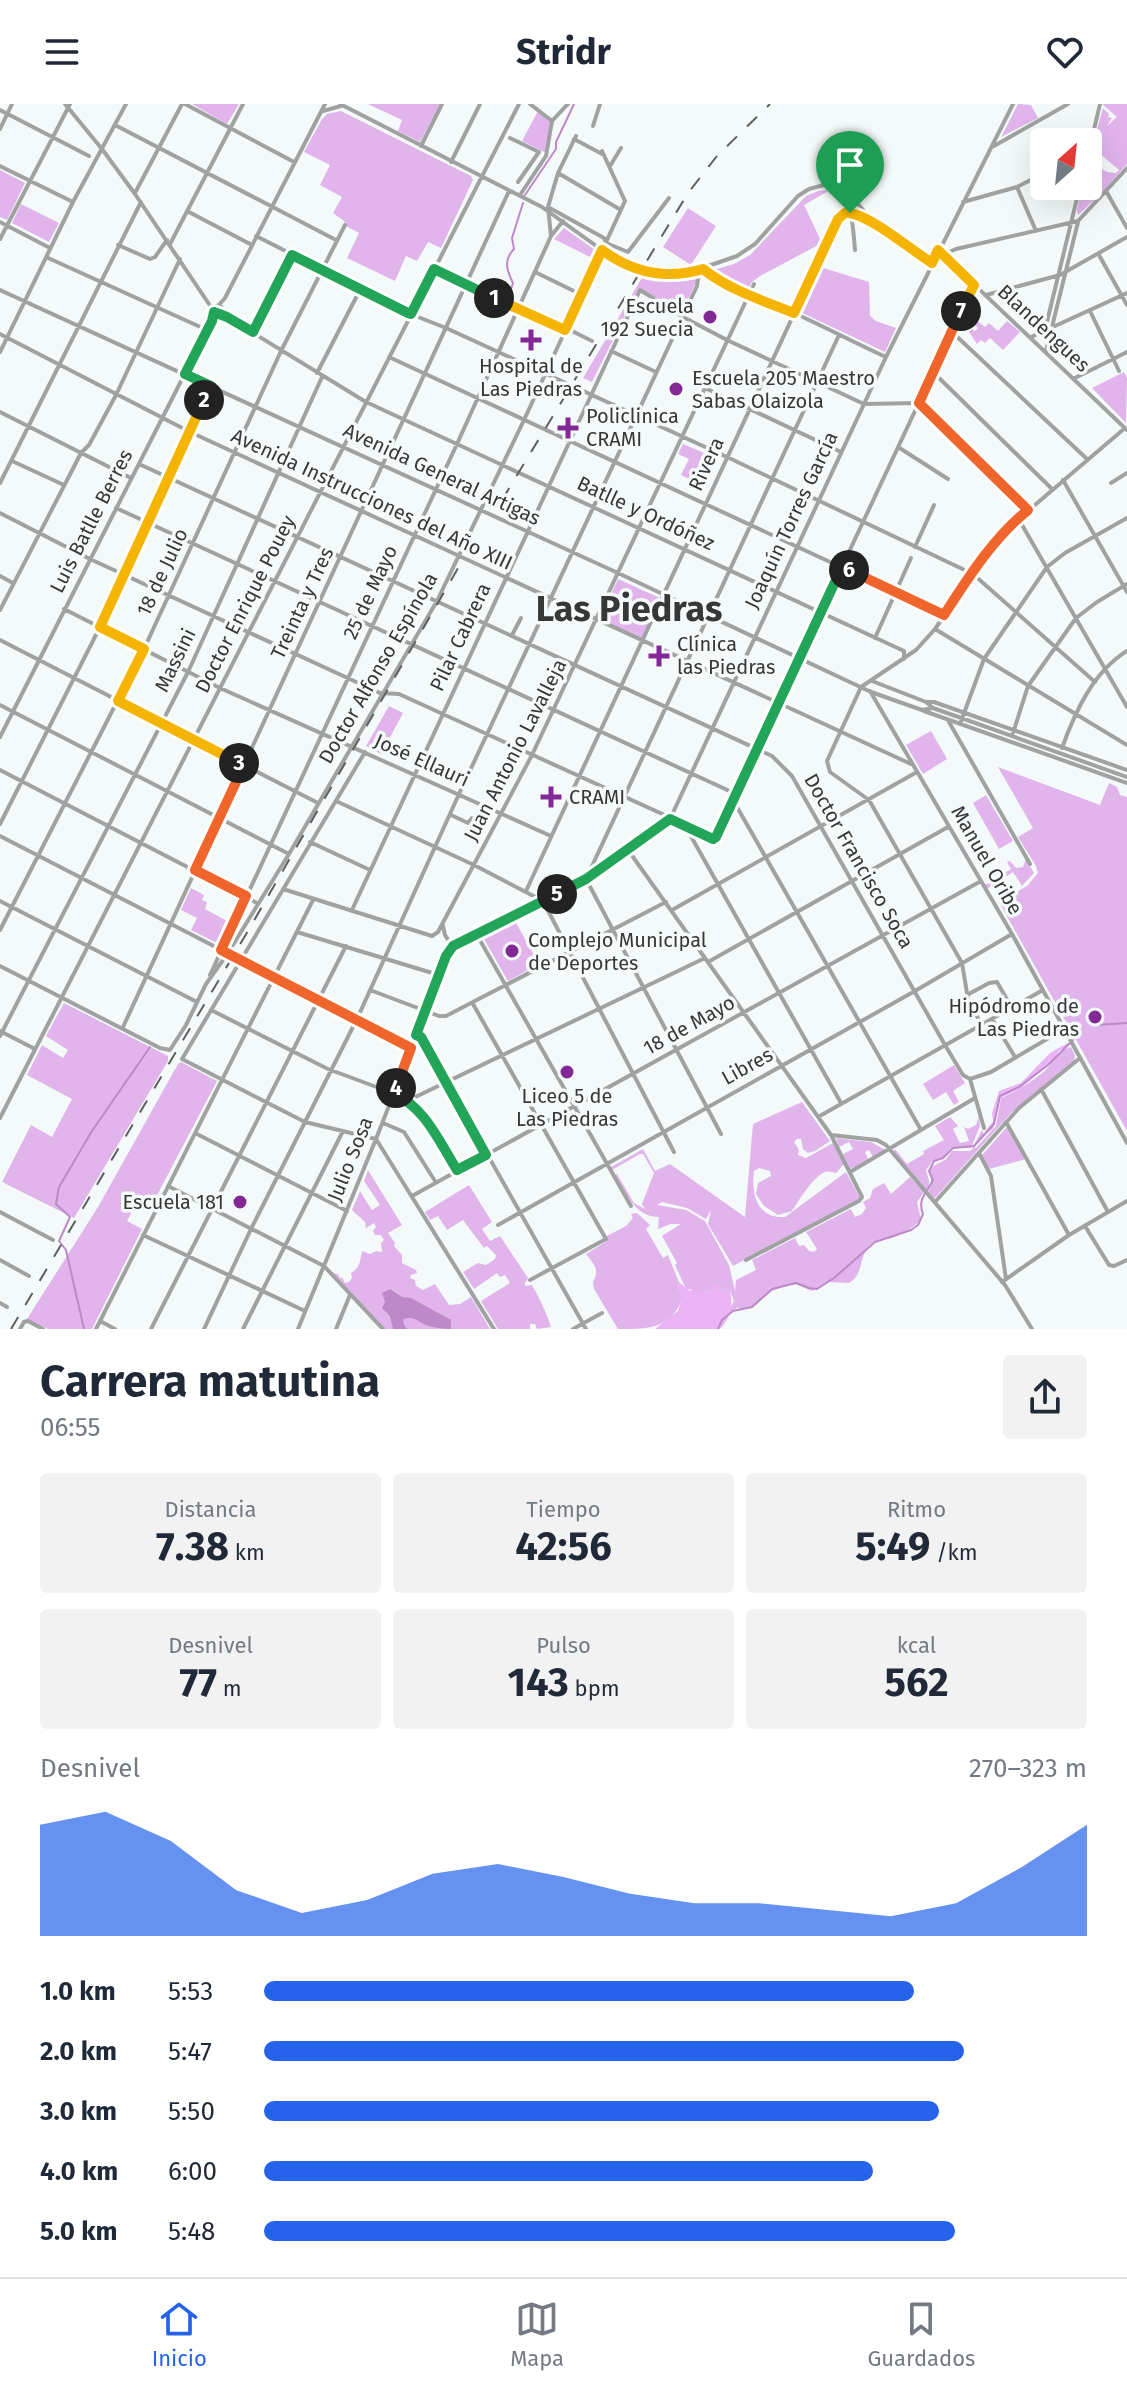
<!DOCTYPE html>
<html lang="es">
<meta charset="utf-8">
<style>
body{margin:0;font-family:"Fira Sans",sans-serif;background:#f2f2f3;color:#1f2937;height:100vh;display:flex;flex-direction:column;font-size:30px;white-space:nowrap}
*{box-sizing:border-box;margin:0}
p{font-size:26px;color:#747a83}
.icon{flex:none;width:44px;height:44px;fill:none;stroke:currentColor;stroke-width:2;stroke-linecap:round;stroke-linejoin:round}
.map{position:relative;height:1225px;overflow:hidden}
.side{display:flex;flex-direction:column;background:#fff;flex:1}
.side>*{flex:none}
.needle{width:52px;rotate:27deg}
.fabs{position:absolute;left:1030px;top:24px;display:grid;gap:16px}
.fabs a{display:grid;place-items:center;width:72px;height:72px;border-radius:8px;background:#fff;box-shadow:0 8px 32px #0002;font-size:40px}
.pin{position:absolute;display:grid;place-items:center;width:68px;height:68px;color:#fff;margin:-82px -34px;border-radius:50% 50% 50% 0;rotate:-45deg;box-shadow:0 0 8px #0007}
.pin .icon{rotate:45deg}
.km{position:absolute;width:40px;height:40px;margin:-20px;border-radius:50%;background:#222;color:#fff;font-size:22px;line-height:40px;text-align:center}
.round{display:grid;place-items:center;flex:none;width:84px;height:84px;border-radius:8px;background:#f2f2f3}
.head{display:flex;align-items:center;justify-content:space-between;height:136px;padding:0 40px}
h1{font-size:44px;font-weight:700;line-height:60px}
.figures{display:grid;grid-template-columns:repeat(3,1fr);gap:12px;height:136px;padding:8px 40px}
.figures div{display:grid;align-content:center;border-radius:8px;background:#f2f2f3;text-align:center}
.figures b{font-size:40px;font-weight:700}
.figures small{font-size:22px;font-weight:400}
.figures p{font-size:22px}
.chart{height:224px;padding:16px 40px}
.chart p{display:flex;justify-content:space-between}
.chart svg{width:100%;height:144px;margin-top:8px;fill:#2563eb;opacity:.7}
ul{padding:0 40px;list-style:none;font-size:26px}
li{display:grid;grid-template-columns:128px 96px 1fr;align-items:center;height:60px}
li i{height:20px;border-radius:10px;background:#2563eb}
header{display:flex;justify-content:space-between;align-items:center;height:104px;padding:0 40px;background:#fff;font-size:36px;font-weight:700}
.menu{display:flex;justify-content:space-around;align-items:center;height:112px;border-top:2px solid #e0e1e3;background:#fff;font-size:22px;color:#747a83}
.menu a{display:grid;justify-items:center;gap:4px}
.menu .current{color:#2563eb}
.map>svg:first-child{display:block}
</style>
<header><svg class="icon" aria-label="menu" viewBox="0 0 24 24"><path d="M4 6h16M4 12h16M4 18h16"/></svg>Stridr<svg class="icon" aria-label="heart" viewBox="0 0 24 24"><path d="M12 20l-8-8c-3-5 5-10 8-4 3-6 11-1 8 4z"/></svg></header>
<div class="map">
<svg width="1127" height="1225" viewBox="0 0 1127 1225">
<rect width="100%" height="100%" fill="#f4faf9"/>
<path fill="#e1b4ec" d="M192 0H239L227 20Z
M368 0H440L420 38 398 27 402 16Z
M1018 0 1031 1 1038 14 1001 33Z
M1102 0H1127V60L1101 90 1078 111 1077 106 1082 82H1088L1089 52 1091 51 1094 55 1101 58 1098 63 1107 68 1116 69 1119 66 1099 49 1096 51 1091 46 1103 4 1109 10 1108 13 1112 14 1107 22 1117 13Z
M341 7 471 72 473 76 441 144 428 138 417 157 406 152 395 177 347 154 359 129 346 122 344 117 333 109 342 93 320 81 330 61 304 48 322 15 327 10Z
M538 7 551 18 546 49 522 37Z
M0 66 25 79 7 116 0 113Z
M830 86 804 101 822 139 760 172 752 178 747 186 717 172 710 167 734 160 750 151 806 92 818 87Z
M21 100 59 119 49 138 12 119Z
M688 104 716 122 691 161 663 143Z
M564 124 598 148 594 155 554 135Z
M820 163 869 178 870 212 876 217 896 224 885 248 800 208Z
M643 172 667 176 693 173 697 176 683 206 680 207 641 185 638 186 592 278 583 274Z
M976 216 985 223 989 219 998 227 1007 217 1020 228 1003 246 990 234 985 239 981 236 977 240 969 228 972 225 975 227 978 224 973 219Z
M1124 268 1127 274 1126 319 1092 284Z
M683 340 704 349 699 359 705 362 704 365 707 367 705 371 703 370 699 380 681 371 689 355 678 350Z
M618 475 660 494 641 535 599 516Z
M389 602 403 609 381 650 366 642Z
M931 627 947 655 923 670 906 641Z
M998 663 1100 701 1109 679 1117 683 1120 691 1127 693V1027L999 798 1027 782 1038 769 1036 762 1018 733 1033 724Z
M986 691 1013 737 999 745 973 699Z
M1026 755 1034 769 1022 782 1013 768 987 785 985 781 1011 765 1007 758 1010 757 1016 764 1023 763Z
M191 784 204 791 202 796 207 798 205 805 229 818 219 840 191 826 197 814 181 806Z
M515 817 539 860 508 877 484 835Z
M64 899 168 952V957L74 1114 2 1078 31 1021 52 1033 72 995 27 971 42 941 63 954 68 946 46 932Z
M1071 943 1075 951 1074 957 1012 1008 934 1095 928 1088 932 1080 929 1068 933 1062 945 1056 952 1047H971L982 1026 984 1030 974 1044H976L996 1022 1001 994C1016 987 1027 981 1041 970 1053 961 1056 947 1071 943Z
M181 958 217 977 154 1097 141 1091 127 1117 142 1125 92 1225H48L27 1215 98 1103 178 960Z
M954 961 965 979 953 987 959 998 954 1001 946 988 933 996 923 980Z
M802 998 830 1037 815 1047 808 1049 803 1045 801 1035H797L794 1038 799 1046 798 1051 806 1054 833 1039 844 1060 836 1069C831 1068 827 1066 823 1069 812 1075 799 1096 792 1107L778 1111 764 1102 756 1090 758 1079 771 1072 770 1067 759 1064 754 1067C751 1090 757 1115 785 1113L846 1068 860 1094 859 1097 733 1162 708 1120 711 1106 706 1115 687 1104 662 1098 657 1101 686 1106 705 1117 729 1161 735 1187 736 1176 756 1166 752 1156 754 1155 795 1134 799 1142 804 1141 809 1147 814 1148 817 1145 806 1128 851 1105 855 1113 862 1110 866 1104 863 1098 870 1094 873 1085 884 1079 891 1090 910 1073 924 1088 917 1098 921 1116C912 1124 900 1132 888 1135 883 1136 879 1135 875 1137 857 1148 866 1169 849 1179L828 1178 812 1187 793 1179 772 1187 752 1204 739 1206 738 1203 731 1209 729 1206 734 1197 730 1187 716 1183 709 1188 686 1185 675 1161 677 1159 662 1132 681 1120H671L658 1125 659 1113C635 1113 626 1089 615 1071L617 1070 634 1099 645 1105 642 1100 654 1069 643 1050H640L612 1066 611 1063 643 1045 655 1067 670 1060 745 1113 753 1020Z
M979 1012 980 1022 971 1044H951L943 1055 932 1058 926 1066C928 1075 932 1079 926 1086L893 1047 895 1045 907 1060 924 1050 923 1047 944 1036 935 1022 950 1013 958 1022 953 1025 960 1039 969 1037 964 1023 968 1025 976 1021Z
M1007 1023 1026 1055 989 1065 982 1051Z
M836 1034 871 1038 887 1047 874 1055 869 1046 865 1048 869 1057 850 1065 843 1050 853 1045 849 1038 839 1043Z
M368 1066 402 1121 388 1129 395 1139 394 1142 402 1151V1159L416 1166 417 1169 411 1171 410 1174 415 1176 416 1182 423 1186 435 1180 449 1201 460 1200 471 1193 490 1225H385L332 1168 339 1171 340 1175 342 1173 345 1179 349 1178 352 1174 351 1169C360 1164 360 1157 362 1147L370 1150 376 1147 382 1148 381 1139 384 1136 381 1131H375L373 1127 376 1123 374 1119 366 1124 365 1118 352 1106 360 1087 372 1106 380 1101 364 1077Z
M469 1081 492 1118 482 1125 490 1137 500 1132 528 1174 525 1179V1182L532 1181C540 1195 546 1208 551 1223L537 1225 535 1220H530V1225H498L481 1197 510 1179 505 1171 500 1173 497 1169 474 1185 463 1168 478 1159 486 1161 495 1155 496 1151 487 1142 484 1144 463 1116 447 1126 438 1112 430 1116 425 1108Z
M637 1109 650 1121 646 1125 663 1154 668 1151 679 1178 678 1185 684 1191C672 1225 650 1225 618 1225L594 1185 593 1178C600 1166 594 1160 586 1150L607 1137V1132L626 1122 633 1114 631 1110Z"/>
<path fill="#e9b3f6" d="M1068 939 1070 941 1059 947 1053 957 1021 984 1000 994 993 1025 985 1031V1028L993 1017 992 1009 999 987 1021 979 1050 949Z
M679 1178 690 1187 694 1185 709 1188 718 1180 723 1185 730 1187C733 1203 731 1213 720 1225H655L678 1207 683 1191 678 1185Z"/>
<path fill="#bd89c9" d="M390 1185 402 1193 411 1194 451 1216V1225C444 1225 436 1224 429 1222 418 1219 416 1211 404 1215L403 1219 407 1225H393L390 1212 382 1204 385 1198 382 1189Z"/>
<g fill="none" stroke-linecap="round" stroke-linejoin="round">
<path stroke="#bd89c9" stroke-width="2" d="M525 91 556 45V38L574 0
M510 188 513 179C507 167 503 156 514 145L512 134 523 99
M1096 921 1127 919
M84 1225 66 1146 59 1137 70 1113 56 1100 59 1083 92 1027 150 943
M718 1225 722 1216 733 1207 752 1203 772 1185 796 1179 809 1184 817 1185 834 1174 875 1138 911 1126 918 1121 923 1110C917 1095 927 1089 933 1076L929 1067 934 1057 943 1054 953 1044 974 1042 994 1020 1000 992 1019 983 1048 961 1076 933"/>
<path stroke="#a0a2a2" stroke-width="4" d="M65 0 102 45 135 90 213 206
M185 0 294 58
M340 0 542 103 620 159 644 168 665 171 691 168 737 152 755 140 798 92 809 85 824 81 847 87 875 120 932 159
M530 0 552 17
M0 6 89 52
M323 7 341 2
M115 21 336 136
M593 22 600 0
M0 25 12 0
M510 34 539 48 518 78
M574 35 604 51
M421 42 442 0
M994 42 1068 0
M1088 51 1100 0
M451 58 480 0
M0 62 73 98
M610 62 621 44
M558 69 621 106
M1017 83 1036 127
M1106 87 1127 124
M834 88C854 96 853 128 855 146
M135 89 182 0
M520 91 546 52 552 17 568 0
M963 98 1017 83 1044 69
M548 103 558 69 576 32
M187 107 252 141
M0 118 50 144
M256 132 408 209 446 224 727 353 973 470 1095 578
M551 132 548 103 604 134 606 139 628 148 669 94
M0 135 70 0
M170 140 243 0
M118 141 150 155 155 153 167 136
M938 146 1127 326
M942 151 956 145 1078 117 1127 64
M1099 151 1127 201
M46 153 207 226
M434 165 561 225 570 226 592 237
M703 165C729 186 764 195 794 209 825 223 855 239 886 253
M535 168 580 190
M0 186 618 469 871 588 922 606 933 604
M986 191 1060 171 1127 133
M213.5 206a4.5 4.5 0 1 1 9 0a4.5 4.5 0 1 1-9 0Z
M218 202 225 194 325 0
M1090 207 1119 267
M219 210 227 213 366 298 904 547V555
M1045 226 1080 82
M253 228 292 151
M952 228 1087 355
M0 230 190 328 911 660
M1031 233 1127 189
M611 247 656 268
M1046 247 1078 118
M0 248 73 98 126 0
M389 253 944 511
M317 269 360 186
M934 269 1052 385
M1075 274 1127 248
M705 284 841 348
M0 308 131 374
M898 343 948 375
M12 357 64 381
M139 360 772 652 792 672 945 941 963 971 970 975 984 1024
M1063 376 1127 488
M0 379 141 98
M1111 379 1127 369
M116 404 736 690
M0 409 90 455 380 589 399 590 715 734 974 181
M1018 414 1127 603
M915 443 934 401
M0 472 13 479
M64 505 220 584 551 732
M0 506 81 349 89 341 116 291 180 155
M935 525 1127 641
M512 531 521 514
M875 534 911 454
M0 536 318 699
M872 577 926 598 933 604 1127 673
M870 587 1012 830 1127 1039
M926 598H934L1127 666
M0 601 289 750
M924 607 1127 679
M949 618 1030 760
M960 620 984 555 1047 463 1065 449 1127 414
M1013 629 1028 582 1076 514 1097 498 1127 480
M0 633 207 226 214 208
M1062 644C1075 608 1093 568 1127 547
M365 648 182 955 305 1018 376 1035 494 1225
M0 666 257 799
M733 696 921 1026
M336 697 474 761 543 797 674 1048
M451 711 468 719 472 714
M0 720 100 523 211 282
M688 723V727L841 999
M0 732 410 943
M310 738 370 766
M628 746 831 1031 862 1093 859 1097 746 1156
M283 785 432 832 438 828 532 651 754 180
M526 787 838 115C850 103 863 113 875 120
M0 797 197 898
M352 806 640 186 685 214 727 236 864 300 919 299 1028 406
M672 806 917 668
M443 822 445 831 450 839
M0 826 144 545 281 247 345 121
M297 828 439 871
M477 831 631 1102
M446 852 448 838 459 836
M708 858 948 723
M0 862 160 944 170 946 186 921 206 880 228 849 289 750 437 497 524 316 625 97 602 47
M210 871 457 340 551 132 563 117
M370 886 439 912H446L666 798
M967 891 989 879 997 878 1012 904
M473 900 606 1135 530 1176
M211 906 328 965 398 991 427 1017 457 1066
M992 915 1015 953
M981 920 968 895 962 859 869 696 830 668 827 657 861 583 916 546 935 525 1001 430 1125 324
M123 923 509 87
M0 927 35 945
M416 931 421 933 586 1225
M0 932 188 568 322 273
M970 975 991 968 1064 925
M1041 985 1108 1108
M407 997 705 854
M818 1013 1043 886
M0 1014 519 0
M1006 1018 1069 1131
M383 1019 404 1028 435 1077
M195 1029 347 1107
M721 1030 586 775 839 231
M831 1031 877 1036 886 1041 1005 1181 1032 1225
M979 1049 991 1072 1006 1175
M850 1068 975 994
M168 1082 324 1162 383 1225
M412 1092 981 777
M935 1098 1019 1004 1080 954
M0 1108 53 1136
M498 1121 915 887 1012 830
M1085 1122 1109 1161 1114 1162 1127 1156
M143 1131 305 1207
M0 1156 29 1172
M1002 1178 1069 1131 1127 1097
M0 1199 7 1203
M100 1217 115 1225
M20 1225 24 1218 28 1217 43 1225
M96 1225 313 796
M151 1225 346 842
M204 1225 251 1125 357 915 459 690 697 182 699 166
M243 1225 343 1027
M298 1225 376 1035 450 846 456 839 586 775 670 715 886 253 1013 0
M336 1225 350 1191
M573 1225 602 1209"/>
<path stroke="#5d6060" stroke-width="2" stroke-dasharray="14 14" stroke-linecap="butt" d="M502 396 688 89 717 52 770 0
M11 1225 245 832 461 459"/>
</g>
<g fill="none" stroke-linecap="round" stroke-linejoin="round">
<defs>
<path id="split-1" d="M494 194 565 226 602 146C633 169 666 176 703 165 729 186 764 197 794 209L838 115 845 109H850"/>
<path id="split-2" d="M204 296 211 282 185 270 212 217 214 208 227 213 253 228 292 151 408 209 411 210 434 165 494 194"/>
<path id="split-3" d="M204 296 100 523 144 545 118 597 239 659"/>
<path id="split-4" d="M239 659 244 661 195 766 246 792 221 846 411 944 396 984"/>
<path id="split-5" d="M396 984 394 990C424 1002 440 1039 457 1066L486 1051 421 933 416 931 446 852 453 842 557 790"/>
<path id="split-6" d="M557 790 586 775 670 715 713 735 716 733 842 463 849 466"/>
<path id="split-7" d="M849 466 944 511C968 474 993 434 1028 406L919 299 961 207"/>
<path id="split-8" d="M850 109C874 114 910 145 932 159L938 146 974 181 961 207"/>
</defs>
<use href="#split-1" stroke="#fff" stroke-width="16"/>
<use href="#split-2" stroke="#fff" stroke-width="16"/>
<use href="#split-3" stroke="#fff" stroke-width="16"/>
<use href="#split-4" stroke="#fff" stroke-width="16"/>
<use href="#split-5" stroke="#fff" stroke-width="16"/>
<use href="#split-6" stroke="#fff" stroke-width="16"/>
<use href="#split-7" stroke="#fff" stroke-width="16"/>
<use href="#split-8" stroke="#fff" stroke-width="16"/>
<use href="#split-1" stroke="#f5b400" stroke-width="10"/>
<use href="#split-2" stroke="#22a559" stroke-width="10"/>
<use href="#split-3" stroke="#f5b400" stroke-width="10"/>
<use href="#split-4" stroke="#f0652b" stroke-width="10"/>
<use href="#split-5" stroke="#22a559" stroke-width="10"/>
<use href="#split-6" stroke="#22a559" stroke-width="10"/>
<use href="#split-7" stroke="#f0652b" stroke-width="10"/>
<use href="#split-8" stroke="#f5b400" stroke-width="10"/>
</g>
<g fill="#822996" stroke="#f4faf9" stroke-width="3">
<circle cx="710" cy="213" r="8"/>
<path d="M527 224h8v8h8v8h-8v8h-8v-8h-8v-8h8z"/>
<circle cx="676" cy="285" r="8"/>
<path d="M564 312h8v8h8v8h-8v8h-8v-8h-8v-8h8z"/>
<path d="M655 540h8v8h8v8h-8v8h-8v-8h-8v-8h8z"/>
<path d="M547 681h8v8h8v8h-8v8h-8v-8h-8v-8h8z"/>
<circle cx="512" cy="847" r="8"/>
<circle cx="1095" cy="913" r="8"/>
<circle cx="567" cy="968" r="8"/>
<circle cx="240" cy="1098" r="8"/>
</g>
<g text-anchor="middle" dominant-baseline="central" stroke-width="7" stroke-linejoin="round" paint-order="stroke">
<g font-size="20" fill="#363838" stroke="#f4faf9" text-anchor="start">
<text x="694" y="202" text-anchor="end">Escuela<tspan x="694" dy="23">192 Suecia</tspan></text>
<text x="531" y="262" text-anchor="middle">Hospital de<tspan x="531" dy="23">Las Piedras</tspan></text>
<text x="692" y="274">Escuela 205 Maestro<tspan x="692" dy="23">Sabas Olaizola</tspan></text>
<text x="586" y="312">Policlinica<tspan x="586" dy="23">CRAMI</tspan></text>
<text x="677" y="540">Clínica<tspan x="677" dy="23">las Piedras</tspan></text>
<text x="569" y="693">CRAMI</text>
<text x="528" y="836">Complejo Municipal<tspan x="528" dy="23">de Deportes</tspan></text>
<text x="1079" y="902" text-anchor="end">Hipódromo de<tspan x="1079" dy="23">Las Piedras</tspan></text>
<text x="567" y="992" text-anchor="middle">Liceo 5 de<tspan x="567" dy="23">Las Piedras</tspan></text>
<text x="224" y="1098" text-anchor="end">Escuela 181</text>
</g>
<g font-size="20" fill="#363838" stroke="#f4faf9">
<text transform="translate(1044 224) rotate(43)">Blandengues</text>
<text transform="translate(706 360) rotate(-65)">Rivera</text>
<text transform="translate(442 370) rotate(25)">Avenida General Artigas</text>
<text transform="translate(372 395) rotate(25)">Avenida Instrucciones del Año XIII</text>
<text transform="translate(646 409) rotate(25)">Batlle y Ordóñez</text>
<text transform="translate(791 416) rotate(-65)">Joaquín Torres García</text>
<text transform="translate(91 417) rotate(-63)">Luis Batlle Berres</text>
<text transform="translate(162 468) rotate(-65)">18 de Julio</text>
<text transform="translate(370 488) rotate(-65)">25 de Mayo</text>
<text transform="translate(302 499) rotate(-65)">Treinta y Tres</text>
<text transform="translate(245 500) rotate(-63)">Doctor Enrique Pouey</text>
<text transform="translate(460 533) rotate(-65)">Pilar Cabrera</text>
<text transform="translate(175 556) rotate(-64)">Massini</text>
<text transform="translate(378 564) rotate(-60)">Doctor Alfonso Espínola</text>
<text transform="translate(515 646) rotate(-63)">Juan Antonio Lavalleja</text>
<text transform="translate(422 656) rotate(24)">José Ellauri</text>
<text transform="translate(987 756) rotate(60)">Manuel Oribe</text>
<text transform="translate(859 757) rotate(60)">Doctor Francisco Soca</text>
<text transform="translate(689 921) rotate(-29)">18 de Mayo</text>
<text transform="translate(747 962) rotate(-29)">Libres</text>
<text transform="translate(350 1055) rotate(-68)">Julio Sosa</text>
</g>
<g font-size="36" font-weight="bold" fill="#363838" stroke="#f4faf9">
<text x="629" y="505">Las Piedras</text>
</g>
</g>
</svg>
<div class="fabs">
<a><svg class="needle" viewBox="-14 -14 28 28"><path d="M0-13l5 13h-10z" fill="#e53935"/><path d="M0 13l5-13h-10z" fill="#747a83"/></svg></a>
</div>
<div class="pin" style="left:850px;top:109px;background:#1e9e55"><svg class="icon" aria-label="arrive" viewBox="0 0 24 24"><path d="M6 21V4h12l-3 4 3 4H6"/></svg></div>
<b class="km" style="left:494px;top:194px">1</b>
<b class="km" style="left:204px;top:296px">2</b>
<b class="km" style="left:239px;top:659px">3</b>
<b class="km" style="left:396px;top:984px">4</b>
<b class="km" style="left:557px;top:790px">5</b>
<b class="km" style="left:849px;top:466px">6</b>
<b class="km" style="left:961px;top:207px">7</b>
</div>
<section class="side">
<div class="head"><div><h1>Carrera matutina</h1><p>06:55</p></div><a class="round"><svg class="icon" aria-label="share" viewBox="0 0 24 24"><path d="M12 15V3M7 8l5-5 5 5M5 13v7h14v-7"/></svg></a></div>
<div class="figures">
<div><p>Distancia</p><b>7.38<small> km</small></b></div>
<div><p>Tiempo</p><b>42:56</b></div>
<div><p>Ritmo</p><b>5:49<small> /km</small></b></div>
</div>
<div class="figures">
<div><p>Desnivel</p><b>77<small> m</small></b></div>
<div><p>Pulso</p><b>143<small> bpm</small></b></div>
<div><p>kcal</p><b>562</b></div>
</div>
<div class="chart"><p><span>Desnivel</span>270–323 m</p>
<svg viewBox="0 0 160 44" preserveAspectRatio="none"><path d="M0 44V10L10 6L20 15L30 30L40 37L50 33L60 25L70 22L80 26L90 31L100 34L110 34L120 36L130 38L140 34L150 23L160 10V44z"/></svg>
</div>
<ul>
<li><b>1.0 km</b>5:53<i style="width:79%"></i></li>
<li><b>2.0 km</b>5:47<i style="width:85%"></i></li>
<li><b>3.0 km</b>5:50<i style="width:82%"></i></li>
<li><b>4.0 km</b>6:00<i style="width:74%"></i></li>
<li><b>5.0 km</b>5:48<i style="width:84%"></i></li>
</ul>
</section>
<nav class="menu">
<a class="current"><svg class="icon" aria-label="home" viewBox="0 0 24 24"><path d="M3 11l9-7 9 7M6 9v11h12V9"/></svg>Inicio</a>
<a><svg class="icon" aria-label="map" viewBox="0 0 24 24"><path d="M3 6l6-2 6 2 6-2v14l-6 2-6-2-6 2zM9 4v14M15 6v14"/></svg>Mapa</a>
<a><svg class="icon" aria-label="saved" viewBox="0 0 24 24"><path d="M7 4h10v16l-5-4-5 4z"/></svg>Guardados</a>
</nav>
